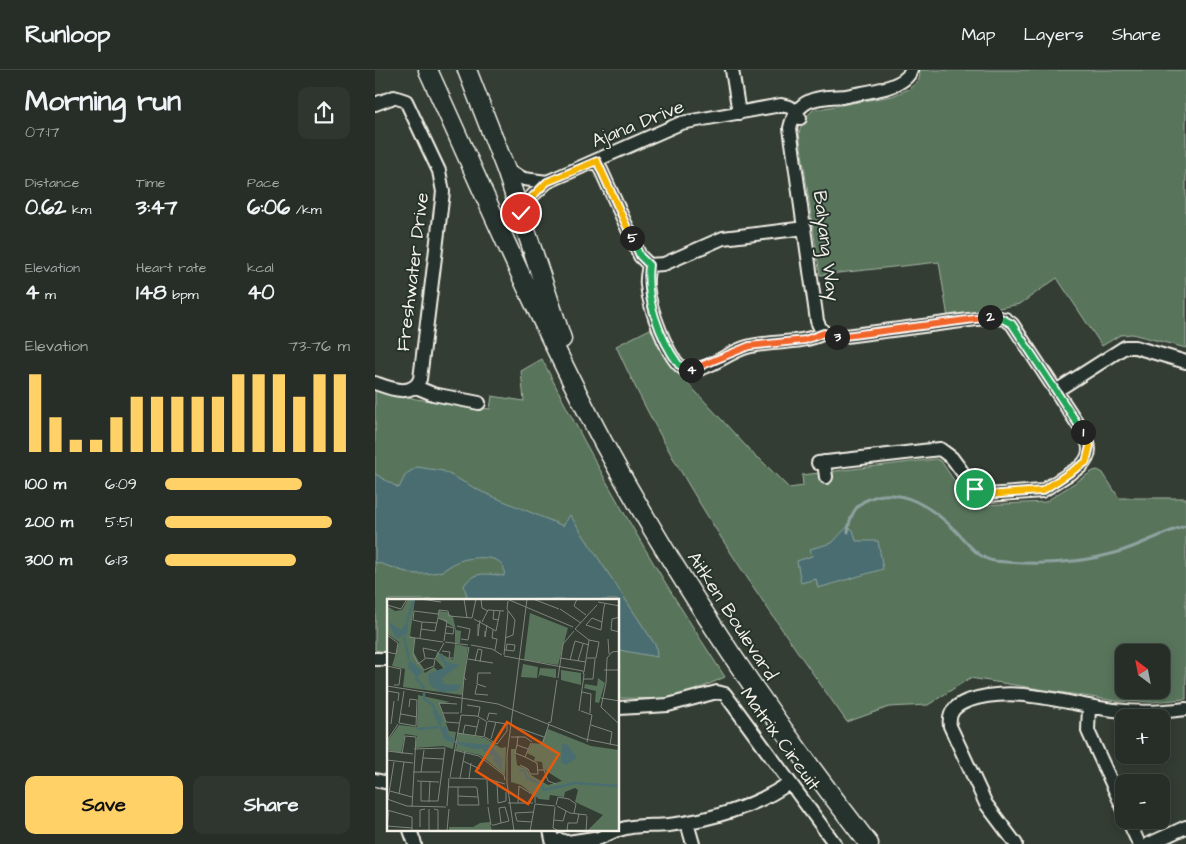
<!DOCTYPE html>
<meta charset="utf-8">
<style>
body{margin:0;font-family:"Architects Daughter",sans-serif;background:#2e362f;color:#f1f3f6;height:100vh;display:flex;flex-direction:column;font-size:19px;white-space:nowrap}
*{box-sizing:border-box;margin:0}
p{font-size:16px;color:#a4a8a7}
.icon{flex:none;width:28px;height:28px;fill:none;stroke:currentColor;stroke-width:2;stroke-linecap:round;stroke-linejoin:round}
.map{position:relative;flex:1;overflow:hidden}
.panel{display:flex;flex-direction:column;background:#262e27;width:375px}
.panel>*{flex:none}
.needle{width:32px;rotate:328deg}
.controls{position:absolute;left:740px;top:574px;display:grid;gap:10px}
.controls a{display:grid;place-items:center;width:55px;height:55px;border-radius:10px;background:#262e27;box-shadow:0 2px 12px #0003,0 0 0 1px #424a44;font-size:25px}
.pin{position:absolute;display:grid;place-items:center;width:42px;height:42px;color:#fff;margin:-21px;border:2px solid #fff;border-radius:50%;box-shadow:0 1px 5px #0007}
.km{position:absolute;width:25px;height:25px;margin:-12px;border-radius:50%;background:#222;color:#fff;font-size:14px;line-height:25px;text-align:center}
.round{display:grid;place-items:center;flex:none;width:52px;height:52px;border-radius:10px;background:#2e362f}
.summary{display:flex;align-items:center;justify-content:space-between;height:85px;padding:0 25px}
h1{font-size:28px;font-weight:700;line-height:38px}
.metrics{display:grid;grid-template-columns:repeat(3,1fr);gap:8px;height:85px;padding:5px 25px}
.metrics div{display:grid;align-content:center}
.metrics b{font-size:21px;font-weight:700}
.metrics small{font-size:14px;font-weight:400}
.metrics p{font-size:14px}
.chart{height:140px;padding:10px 25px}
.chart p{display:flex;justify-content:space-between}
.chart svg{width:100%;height:90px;margin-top:5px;stroke:#ffd166;stroke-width:6}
.cta{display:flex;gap:10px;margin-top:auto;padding:10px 25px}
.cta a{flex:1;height:58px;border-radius:10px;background:#ffd166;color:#111;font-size:20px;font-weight:700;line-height:58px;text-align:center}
.cta a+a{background:#2e362f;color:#f1f3f6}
ul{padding:0 25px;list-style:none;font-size:16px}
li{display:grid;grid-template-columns:80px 60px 1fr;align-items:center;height:38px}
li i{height:12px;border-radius:6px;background:#ffd166}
header{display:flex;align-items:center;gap:30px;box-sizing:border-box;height:70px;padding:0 25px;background:#262e27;border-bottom:1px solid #424a44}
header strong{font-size:24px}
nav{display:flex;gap:28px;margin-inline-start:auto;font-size:18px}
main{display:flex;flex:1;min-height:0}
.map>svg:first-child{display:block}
</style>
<header>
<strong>Runloop</strong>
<nav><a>Map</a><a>Layers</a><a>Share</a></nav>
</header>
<main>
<section class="panel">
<div class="summary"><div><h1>Morning run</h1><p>07:17</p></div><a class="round"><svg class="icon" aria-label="share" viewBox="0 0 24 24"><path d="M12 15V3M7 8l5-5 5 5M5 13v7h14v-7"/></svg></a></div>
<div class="metrics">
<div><p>Distance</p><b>0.62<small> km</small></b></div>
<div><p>Time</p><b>3:47</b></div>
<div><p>Pace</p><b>6:06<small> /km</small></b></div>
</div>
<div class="metrics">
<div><p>Elevation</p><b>4<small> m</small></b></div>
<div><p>Heart rate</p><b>148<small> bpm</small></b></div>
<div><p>kcal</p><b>40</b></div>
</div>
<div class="chart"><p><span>Elevation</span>73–76 m</p>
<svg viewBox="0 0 160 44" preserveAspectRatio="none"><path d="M5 44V6M15 44V27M25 44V38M35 44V38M45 44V27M55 44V17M65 44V17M75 44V17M85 44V17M95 44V17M105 44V6M115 44V6M125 44V6M135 44V17M145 44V6M155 44V6"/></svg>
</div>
<ul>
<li><b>100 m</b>6:09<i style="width:74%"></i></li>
<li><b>200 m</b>5:51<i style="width:90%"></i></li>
<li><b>300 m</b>6:13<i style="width:71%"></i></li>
</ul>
<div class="cta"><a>Save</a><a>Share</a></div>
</section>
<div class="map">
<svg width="811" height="774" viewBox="0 0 811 774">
<rect width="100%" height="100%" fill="#333d34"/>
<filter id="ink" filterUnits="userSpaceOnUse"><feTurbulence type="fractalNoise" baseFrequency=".02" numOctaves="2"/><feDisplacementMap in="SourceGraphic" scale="10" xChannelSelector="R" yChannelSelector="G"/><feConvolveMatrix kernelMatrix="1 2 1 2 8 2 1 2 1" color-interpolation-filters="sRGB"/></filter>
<g filter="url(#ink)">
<path fill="#58755c" stroke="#a6b3a2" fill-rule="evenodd" d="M545 0H811V278L757 264 745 265 727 276 682 208 645 234 573 248 564 192 445 205 424 63 428 50 438 40 517 26 534 19 544 10Z
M279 257 298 297 382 388H384L414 418 428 416 427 405 561 389 566 391 591 428 607 435 670 432 718 401 723 400 728 403 744 428H811V629L776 632 741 631 595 608 553 635 514 637 472 652C387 532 301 410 241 276ZM749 582H786V620H749Z
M167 289C222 400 283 505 350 607L301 629 244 628V530H14V583L0 580V318L41 329 115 339 117 326 149 331 146 301Z"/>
<path fill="#4a6d70" stroke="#8ea2a0" d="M42 397 68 401 107 422 188 456 195 445 281 576 282 587 244 580V530H101L92 526 89 516C98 500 113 504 129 506 134 482 96 487 84 491 78 493 73 498 67 501 61 503 51 504 44 504 32 504 12 495 0 492V404L24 418 31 404Z
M472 457 478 460 481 471H503L508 499 443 518 441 509 426 513 422 491 437 486 435 479 457 473Z"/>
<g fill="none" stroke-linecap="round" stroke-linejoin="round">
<path stroke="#8ea2a0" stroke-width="3" d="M473 462C474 448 480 434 494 429 525 415 559 439 581 461 590 471 604 489 619 491 659 495 702 494 740 483 765 476 786 463 811 456"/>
<defs>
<path id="street" d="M357 0 364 43
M467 27C485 22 530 20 536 0
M0 34 19 27 31 31 64 101 68 122 45 309C37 328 14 318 0 313
M222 91 265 186 274 195 289 194 348 168 430 158
M131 100 149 109 172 112
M146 143 156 127 172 112 306 53 406 35 415 37 425 48
M274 195C273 201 271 208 272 215 274 234 292 292 311 300 332 302 353 282 372 277 398 270 425 275 449 263
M41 317 58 324 104 333
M681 321 750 277H760L811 292
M449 392 451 407
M443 393 565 379 577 388 600 419 613 425 667 421 705 397C717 386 716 375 708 362L637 254 630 249 617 247 463 267C452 266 446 262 442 251L415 58C422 26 445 27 473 26
M0 589H14
M714 636 713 661 749 740
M244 638 293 635 342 622 350 624 460 774
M0 710 14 713
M753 750 764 774
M312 753 318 774
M35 760 40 774
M175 760 178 774
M244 760C260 754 278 757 294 755 335 750 380 737 414 713
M193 772 219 768
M179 774 186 770 195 774
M211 774 242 760
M641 774 611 734 575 656C573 642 580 636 592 631 642 614 689 634 739 640 762 643 788 642 811 639
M774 774 811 757"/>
<path id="secondary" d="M53 0C110 125 164 252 229 374 306 516 394 646 494 774
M92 0 131 100 187 269"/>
</defs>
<use href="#street" stroke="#f4f1e8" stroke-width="16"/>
<use href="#secondary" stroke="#f4f1e8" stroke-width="21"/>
<use href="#street" stroke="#26332d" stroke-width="12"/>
<use href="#secondary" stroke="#26332d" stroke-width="18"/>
</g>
</g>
<g fill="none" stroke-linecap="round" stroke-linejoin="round" filter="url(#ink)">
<defs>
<path id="split-1" d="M600 419 612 425 667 421 711 392 715 376 708 362"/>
<path id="split-2" d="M615 247H624L637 254 708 362"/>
<path id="split-3" d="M462 267 615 247"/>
<path id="split-4" d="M316 300 374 276 430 270 449 263 462 267"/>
<path id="split-5" d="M257 168 265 186 274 195C270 228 284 268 304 295L316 300"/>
<path id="split-6" d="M146 143 156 128 172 112 222 91 257 168"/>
</defs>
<use href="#split-1" stroke="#fff" stroke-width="10"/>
<use href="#split-2" stroke="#fff" stroke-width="10"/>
<use href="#split-3" stroke="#fff" stroke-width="10"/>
<use href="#split-4" stroke="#fff" stroke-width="10"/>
<use href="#split-5" stroke="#fff" stroke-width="10"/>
<use href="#split-6" stroke="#fff" stroke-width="10"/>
<use href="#split-1" stroke="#f5b400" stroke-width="6"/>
<use href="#split-2" stroke="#22a559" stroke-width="6"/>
<use href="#split-3" stroke="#f0652b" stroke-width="6"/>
<use href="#split-4" stroke="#f0652b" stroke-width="6"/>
<use href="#split-5" stroke="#22a559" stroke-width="6"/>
<use href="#split-6" stroke="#f5b400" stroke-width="6"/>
</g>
<g text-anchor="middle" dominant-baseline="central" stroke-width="4" stroke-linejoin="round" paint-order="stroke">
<g font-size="19" fill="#f4f1e8" stroke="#26332d">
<text transform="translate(263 54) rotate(-22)">Ajana Drive</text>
<text transform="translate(451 176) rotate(83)">Balyang Way</text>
<text transform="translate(38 202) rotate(-83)">Freshwater Drive</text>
<text transform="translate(357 546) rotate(57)">Aitken Boulevard</text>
<text transform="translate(405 669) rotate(54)">Matrix Circuit</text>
</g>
</g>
<g transform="translate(12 529)">
<rect width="232" height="232" fill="#333d34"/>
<path d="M21 0H28L23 37 28 39 26 52 38 74 47 68 51 72 57 70 49 61 50 53 66 61 68 45 81 48 75 96 16 88 18 70 5 67 12 43 0 35V7L8 12 15 11ZM52 12 60 13 66 18 69 31 74 32 73 44H68V29L52 19ZM143 14 181 29 171 66 137 61ZM136 65 151 68 150 79 134 78ZM153 69 169 70V79L153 76 151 79ZM174 71 194 74V86L174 81ZM211 79 218 84 212 104 208 103 209 92 197 89 198 85 210 87ZM31 96 63 103 52 105 62 132 69 133 66 150 56 147 28 149 30 137 18 135 14 154 0 151V143L12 126 30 128ZM161 130 204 147 232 151V232H200L216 216 188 203 191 191 188 189 178 193 177 198 163 196 162 201 152 200 134 186 124 183V150H128L130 166 140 170 142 175 161 186 175 182 156 170 155 163 147 162 148 158 140 154 145 144 154 145ZM71 134 98 139 114 149 119 148 118 176 93 156 69 151ZM103 223 105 232H62V228H86L93 224Z" fill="#58755c"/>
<path d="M21 21V34L10 40 0 22 14 31ZM55 54 59 63 73 66 55 79 57 85 74 86 70 92 53 93 43 86 41 75 59 68 52 57ZM22 60 36 73 30 78 21 69ZM45 111 55 117V128L59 127 61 135 70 143 103 146 115 159V172L105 160 108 158 95 151 99 149 87 150 58 141ZM175 145 181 146 190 159 178 166 174 163Z" fill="#4a6d70"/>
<path fill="none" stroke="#4a6d70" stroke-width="2.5" d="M20 22 27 0M17 38 22 60M28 78 38 90M37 94V100L46 106 50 115M30 130 51 128M132 172 137 171 140 179 154 185 157 191 188 184 231 187"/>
<path fill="none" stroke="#80857c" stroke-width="1" d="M33 0 54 3M77 0 80 19M94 0 95 9 101 12M120 0 186 28M146 0 172 10M190 0 187 7 199 16M211 3 233 7M0 6 14 10 20 0M173 10 194 24M107 11 106 20 112 21M233 18 225 20 224 31 233 33M85 19 89 0M87 20 109 32 113 12M35 23 50 24M95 23 101 11 117 12M215 23 205 19 199 26 214 31 215 23 217 8 218 5M91 25V37L93 21M70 27 83 30 81 41 74 40M34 30 48 32 51 19M188 30 202 41 197 73M188 30 210 6M106 31 105 39 110 40 108 51M98 32V38L100 26M58 34 66 35 67 29 59 27M0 36 11 44 9 55 0 53M22 38 56 43M28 39 26 55 31 65 39 59 48 60 57 44M33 39 35 23 26 21 27 12 51 15M118 39 126 36 128 21 120 10 121 2M221 40 222 55M57 42 60 22 51 19 52 11 61 12 62 17 85 19M58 43 81 46M84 46 105 50 115 56M118 51H119L127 52 128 46 120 45 119 51M55 52 63 53 62 59H66M117 56 121 12M117 57 196 72 197 76M38 59 36 49 50 52M173 59 199 63M200 59H209L212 43 202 41M81 60 106 64M183 61 188 42 202 46M88 62 91 50 95 51 93 63M191 62 196 45M32 64 37 71 47 67 48 60M0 67 14 70 12 86H7M217 71H233M77 78 82 48M171 79 176 45 187 32M197 80H206L208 60M219 84 214 108 233 126M219 84 220 59 225 53 233 52M90 86 88 95 101 96M0 87 111 105 198 140 233 147M99 88 90 85 91 74H104M0 92 12 94 11 102M195 93 204 95 203 114M214 99 233 102M70 105 52 104 59 123 72 124M80 106 93 108 91 118M192 112 197 76M194 112 205 116 200 143M56 114H72M74 114 77 78 79 81M14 115 30 118M74 116 90 117 99 122M100 121 102 114 110 115M12 124 29 127 30 101 23 100 22 108M12 124 17 92M161 124 164 123 170 81M4 125 7 102M204 126 225 133 223 146M129 128 157 138M70 134 97 138 100 122M76 135 78 126 90 128M88 137 92 120M131 137 130 146 141 150M98 138 110 145 120 132V125L101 122M124 138H138L145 143M104 140 109 123M0 142 11 125M156 143 162 125M130 146 128 154 138 158M27 150 58 149 51 202H34V183M67 151 92 157 117 176 118 181M0 152 26 155M15 155 18 137 29 138 25 208M36 159 56 160M0 161 26 164M76 162 93 170M133 166 141 170 143 175H151L150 164 138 158 144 144M151 171H157L161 182 169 185M26 173H53M34 173 37 151M63 178 74 116M63 179 100 180M73 179 78 152M82 179 84 164M101 180 118 185M100 181 101 205M30 182 52 183M110 183 111 204 119 202V193M61 188H89L90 189 92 206H71V188M3 192 25 198M12 195 17 163M71 197 91 198M0 200 20 207 59 208M1 200 7 163M42 203 43 182M121 204H146M131 204 132 187 148 197V204M148 205 168 207M169 206 171 198 182 200 189 205 187 214M60 207 62 179M170 207 183 214 200 216M101 208 104 226M168 208 166 229 172 232M47 210 51 211V232M0 211 25 218V232M2 212 0 227 25 229M167 221 176 222 179 212M145 223 130 222 128 214 146 213M105 226H107L114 224 122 222 118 208 112 209 114 224M33 228V211L38 210M42 232V210M60 232 62 210M127 232 120 184V156L140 0M143 232 148 205M186 232 180 231 181 224H190L192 215M199 232 200 217"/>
<path fill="#e8590c" fill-opacity="0.15" stroke="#e8590c" stroke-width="2.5" d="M120 123 172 155 141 205 89 172Z"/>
<rect width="232" height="232" fill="none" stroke="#f4f1e8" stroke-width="2.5"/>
</g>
</svg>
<div class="controls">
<a><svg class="needle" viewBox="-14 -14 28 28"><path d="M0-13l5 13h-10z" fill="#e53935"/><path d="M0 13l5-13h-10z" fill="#a4a8a7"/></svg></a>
<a>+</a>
<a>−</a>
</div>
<div class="pin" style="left:600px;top:419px;background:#1e9e55"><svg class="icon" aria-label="arrive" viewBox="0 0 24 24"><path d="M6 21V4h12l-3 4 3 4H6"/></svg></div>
<div class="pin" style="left:146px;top:143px;background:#d93025"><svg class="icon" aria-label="check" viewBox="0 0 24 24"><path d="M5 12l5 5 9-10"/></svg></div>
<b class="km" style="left:708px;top:362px">1</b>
<b class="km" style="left:615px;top:247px">2</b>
<b class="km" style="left:462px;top:267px">3</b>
<b class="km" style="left:316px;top:300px">4</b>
<b class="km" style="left:257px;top:168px">5</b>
</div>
</main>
